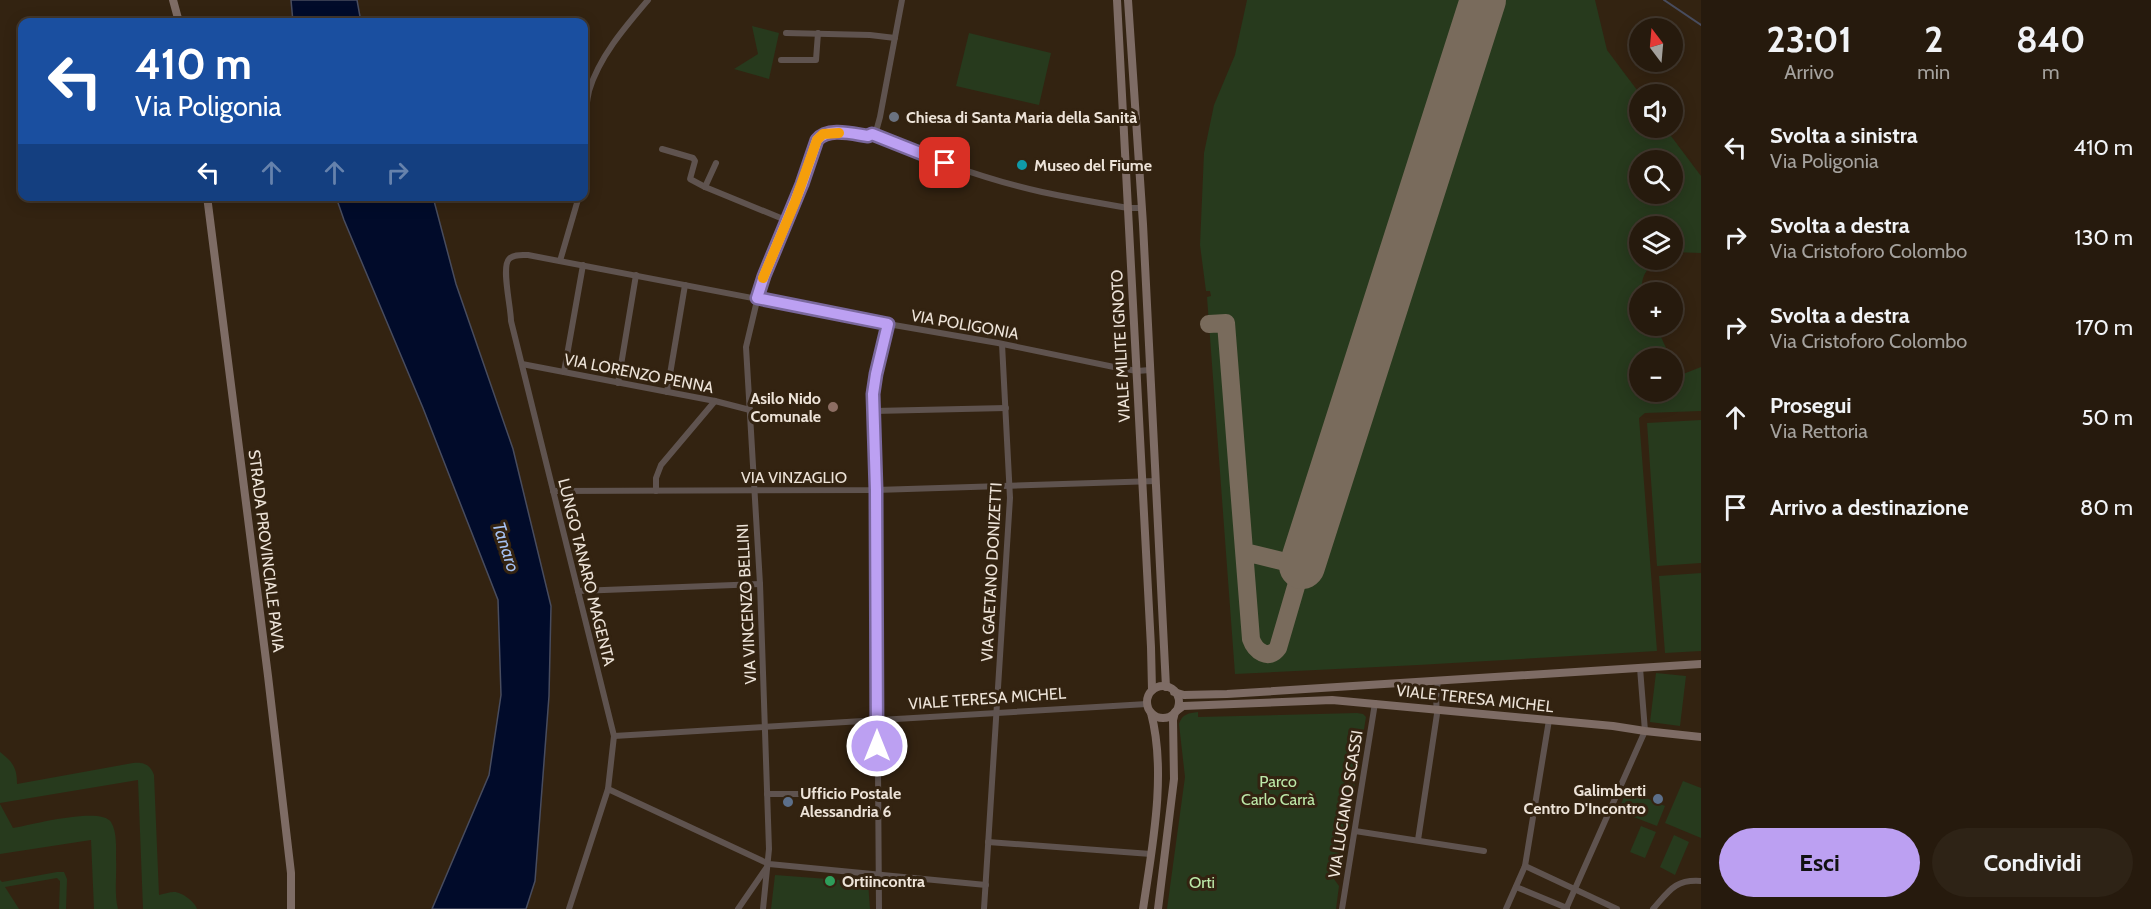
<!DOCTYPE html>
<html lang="it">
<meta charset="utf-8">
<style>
body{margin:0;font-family:Cabin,sans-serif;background:#2e2316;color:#f1f3f6;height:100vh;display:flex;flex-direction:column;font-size:22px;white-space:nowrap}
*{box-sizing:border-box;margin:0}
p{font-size:20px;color:#a4a19d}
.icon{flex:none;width:33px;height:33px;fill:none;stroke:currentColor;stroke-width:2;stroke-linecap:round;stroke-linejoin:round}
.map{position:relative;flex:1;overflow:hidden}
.side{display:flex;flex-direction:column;background:#261a0d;width:450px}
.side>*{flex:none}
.top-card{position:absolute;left:18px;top:18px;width:570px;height:183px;border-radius:12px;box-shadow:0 3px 15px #0003,0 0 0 2px #42382e;background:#1a4fa0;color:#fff;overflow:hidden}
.needle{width:39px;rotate:344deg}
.tools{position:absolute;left:1629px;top:18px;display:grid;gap:12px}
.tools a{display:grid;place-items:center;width:54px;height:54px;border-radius:50%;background:#261a0d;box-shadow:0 3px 15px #0003,0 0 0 2px #42382e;font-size:30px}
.pin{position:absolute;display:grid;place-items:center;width:51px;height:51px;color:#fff;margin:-26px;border-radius:12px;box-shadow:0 3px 9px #0006}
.me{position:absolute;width:66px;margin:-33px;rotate:0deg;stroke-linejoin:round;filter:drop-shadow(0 0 4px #0008)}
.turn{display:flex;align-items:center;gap:21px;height:126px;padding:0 18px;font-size:27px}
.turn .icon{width:78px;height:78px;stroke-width:2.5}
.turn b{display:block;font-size:42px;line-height:51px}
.lanes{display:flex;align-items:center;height:57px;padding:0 18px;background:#0003;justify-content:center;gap:30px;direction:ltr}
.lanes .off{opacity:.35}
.eta{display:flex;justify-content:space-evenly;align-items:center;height:102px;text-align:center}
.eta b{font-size:36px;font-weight:700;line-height:42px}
.primary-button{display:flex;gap:12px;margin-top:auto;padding:12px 18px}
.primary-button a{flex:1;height:69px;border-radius:36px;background:#bca0f2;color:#111;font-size:24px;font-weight:700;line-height:69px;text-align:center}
.primary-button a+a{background:#2e2316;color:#f1f3f6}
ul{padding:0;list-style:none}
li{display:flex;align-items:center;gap:18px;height:90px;padding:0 18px}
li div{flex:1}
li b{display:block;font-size:22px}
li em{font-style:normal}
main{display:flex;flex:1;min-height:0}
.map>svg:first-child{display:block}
.green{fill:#273a1d;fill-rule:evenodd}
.water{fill:#010b2a;stroke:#484c5e;stroke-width:1.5}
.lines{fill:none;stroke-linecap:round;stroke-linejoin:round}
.stream{stroke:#484c5e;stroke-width:2}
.taxiway{stroke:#796b5c;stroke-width:18}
.runway{stroke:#796b5c;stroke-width:46}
.street{stroke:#5f534f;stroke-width:6}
.secondary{stroke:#7e6c65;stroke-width:8}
.route-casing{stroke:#7a689d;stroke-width:15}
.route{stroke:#bca0f2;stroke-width:10}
.slow{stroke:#f59e0b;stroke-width:10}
.worship-dot{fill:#6b7280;stroke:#332311;stroke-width:2}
.culture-dot{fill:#0f9aa8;stroke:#332311;stroke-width:2}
.education-dot{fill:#8d6e63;stroke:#332311;stroke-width:2}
.service-dot{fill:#5c6f8a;stroke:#332311;stroke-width:2}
.leisure-dot{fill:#2e9e5b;stroke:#332311;stroke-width:2}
.labels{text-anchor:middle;stroke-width:6;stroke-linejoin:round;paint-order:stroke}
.poi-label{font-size:16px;font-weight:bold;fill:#ede3d8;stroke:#332311;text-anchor:start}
.street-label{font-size:16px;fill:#ede3d8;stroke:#332311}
.park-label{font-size:16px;fill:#bde9a9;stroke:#332311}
.water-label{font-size:18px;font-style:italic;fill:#a6c2f4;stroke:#332311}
</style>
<main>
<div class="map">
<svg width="1701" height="909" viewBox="0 0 1701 909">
<rect width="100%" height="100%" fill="#332311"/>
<g class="green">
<path d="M 1247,0 L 1595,0 L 1607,50 L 1640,94 L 1640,128 L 1665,128 L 1701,176 L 1701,253 L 1673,252 L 1672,226 L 1640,226 L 1640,260 L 1657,260 C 1647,268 1639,279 1643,292 L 1640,292 L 1640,326 L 1656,326 L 1667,350 L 1666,358 L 1640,358 L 1640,392 L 1672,392 L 1673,378 L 1701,367 L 1701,411 L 1645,413 L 1639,418 L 1657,651 L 1418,665 L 1235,674 L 1207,297 L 1211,296 L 1210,291 L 1206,291 L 1200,245 L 1204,153 L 1214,105 L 1235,55 ZM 1640,160 L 1672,160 L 1672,194 L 1640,194 Z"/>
<polygon points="752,26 779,33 769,79 734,69 758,54"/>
<polygon points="969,33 1051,53 1039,105 956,86"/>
<polygon points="1701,420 1701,563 1657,566 1647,423"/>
<polygon points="1701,573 1701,651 1665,653 1659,576"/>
<polygon points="1656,673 1686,676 1680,726 1650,722"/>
<path d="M 1198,712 L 1198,717 L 1357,713 L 1363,714 L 1366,717 L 1340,876 L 1331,875 L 1339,886 L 1336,909 L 1167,909 L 1185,777 L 1179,724 C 1182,714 1189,713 1198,712 Z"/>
<path d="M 0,752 C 13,762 17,768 17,784 L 133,763 C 143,762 150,764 154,775 L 159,895 C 164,894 169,892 174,892 C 182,892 195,902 197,909 L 143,909 L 138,780 L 0,803 Z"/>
<polygon points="1683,781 1701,788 1701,838 1665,823"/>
<polygon points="1627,790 1665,806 1657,826 1618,811"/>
<path d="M 0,804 L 13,828 C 30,825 101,806 111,822 C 117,832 116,847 116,858 C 117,874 114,894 118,909 L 94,909 L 91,840 L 0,854 Z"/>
<polygon points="1641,826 1656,832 1645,858 1630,852"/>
<polygon points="1674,835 1689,842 1675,875 1660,867"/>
<polygon points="57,872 64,872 67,879 66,909 59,909 60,881 57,878 5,887 19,909 0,909 0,880 2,882"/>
<polygon points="775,875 868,882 870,909 771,909"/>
</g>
<g class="water">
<polygon points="291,0 357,0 361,22 293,22"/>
<polygon points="336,197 433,197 456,284 513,449 551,606 549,696 535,881 526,909 432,909 489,775 501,695 498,600 423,408 344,220"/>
</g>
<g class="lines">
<polyline class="stream" points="1664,0 1701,25"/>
<path class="taxiway" d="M 1209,324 L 1226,323 L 1251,639 C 1255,651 1269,661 1278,648 L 1302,566 L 1245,552"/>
<polyline class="runway" points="1302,566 1483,0"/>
<g class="street">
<polyline points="786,33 870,35 895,38"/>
<polyline points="781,60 816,60 818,33"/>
<path d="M 872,134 C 927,158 983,179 1042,192 C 1070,198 1099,203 1128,208 L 1142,208"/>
<polyline points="872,134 877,128 880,117 902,0"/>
<path d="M 584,143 C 585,126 585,108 589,91 C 599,57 625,27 648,0"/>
<polyline points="662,149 693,158 695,161 690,179 705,187"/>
<polyline points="716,163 705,187 788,221"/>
<polyline points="560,261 579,196"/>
<polyline points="522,364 715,401 750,410"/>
<polyline points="564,372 583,265"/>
<polyline points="618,383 636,275"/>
<polyline points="667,392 685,285"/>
<polyline points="874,411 1006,408"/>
<polyline points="553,491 876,490 1156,481"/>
<polyline points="656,491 656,478 661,465 715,401"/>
<polyline points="578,591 760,584"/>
<polyline points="614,736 1147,704"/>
<polyline points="608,789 769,864 986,885"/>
<polyline points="767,794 878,794"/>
<polyline points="1355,831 1484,851"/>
<polyline points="1418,840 1437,714 1436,698 1438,680"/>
<polyline points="988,842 1151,854"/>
<polyline points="1525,866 1617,909"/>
<polyline points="1516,887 1567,908"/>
<path d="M 569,909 L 608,789 L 614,736 L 511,321 C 511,307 501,267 509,259 C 514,254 521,255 528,255 L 888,324 L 998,343 L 1114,367 L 1137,371 L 1150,370"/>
<polyline points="738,909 767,867"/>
<path d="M 763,909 L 769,849 L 760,584 L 746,347 L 760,288 L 802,184 L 817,140 C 828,127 853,134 868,136 L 872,134"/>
<polyline points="879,909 876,490 873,394 876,374 888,324"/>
<polyline points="984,909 1010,498 1002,344"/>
<polyline points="1342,909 1375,703"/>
<polyline points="1506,909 1525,866 1549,720"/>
<polyline points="1566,909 1645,731 1640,668"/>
<path d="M 1653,909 C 1669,891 1675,879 1701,881"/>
</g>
<g class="secondary">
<polyline points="173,0 179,22"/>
<polyline points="1117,0 1151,647 1152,690"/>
<polyline points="1128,0 1143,224 1166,687"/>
<polyline points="207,196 268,676 291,873 291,909"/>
<circle cx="1163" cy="702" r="16"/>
<polyline points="1174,692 1184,695 1227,694 1701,664"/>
<path d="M 1143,909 C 1152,848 1167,773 1151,713"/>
<polyline points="1158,909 1174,779 1173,720 1175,712 1183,706 1332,700 1613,726 1645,731 1701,737"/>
</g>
</g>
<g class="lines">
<g class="route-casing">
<path id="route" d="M 877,746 L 876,490 L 873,394 L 876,374 L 888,324 L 757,298 L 764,276 L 802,184 L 817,140 C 828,127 853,134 868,136 L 872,134 L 945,163"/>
</g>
<use href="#route" class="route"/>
<polyline class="slow" points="763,278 795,202 817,140 823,134 839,133"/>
</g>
<circle class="worship-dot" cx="894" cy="117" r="6"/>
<circle class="culture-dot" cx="1022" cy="165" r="6"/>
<circle class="education-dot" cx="833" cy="407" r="6"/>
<g class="service-dot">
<circle cx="1658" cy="799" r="6"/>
<circle cx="788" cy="802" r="6"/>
</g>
<circle class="leisure-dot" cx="830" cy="881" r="6"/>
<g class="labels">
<g class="poi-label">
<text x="906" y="123">Chiesa di Santa Maria della Sanità</text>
<text x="1034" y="171">Museo del Fiume</text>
<text x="821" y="404" text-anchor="end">Asilo Nido<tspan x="821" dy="18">Comunale</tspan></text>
<text x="1646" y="796" text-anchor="end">Galimberti<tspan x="1646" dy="18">Centro D'Incontro</tspan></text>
<text x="800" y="799">Ufficio Postale<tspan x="800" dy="18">Alessandria 6</tspan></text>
<text x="842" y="887">Ortiincontra</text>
</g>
<g class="street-label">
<text transform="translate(965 324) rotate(10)" y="6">VIA POLIGONIA</text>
<text transform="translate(1120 346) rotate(-93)" y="6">VIALE MILITE IGNOTO</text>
<text transform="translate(639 373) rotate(11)" y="6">VIA LORENZO PENNA</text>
<text x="794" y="483">VIA VINZAGLIO</text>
<text transform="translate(267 551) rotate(83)" y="6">STRADA PROVINCIALE PAVIA</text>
<text transform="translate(587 572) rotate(76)" y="6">LUNGO TANARO MAGENTA</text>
<text transform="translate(991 572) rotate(-87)" y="6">VIA GAETANO DONIZETTI</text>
<text transform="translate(746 604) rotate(-93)" y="6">VIA VINCENZO BELLINI</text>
<text transform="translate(987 698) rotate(-4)" y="6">VIALE TERESA MICHEL</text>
<text transform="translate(1475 698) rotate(6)" y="6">VIALE TERESA MICHEL</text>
<text transform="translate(1345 804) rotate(-81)" y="6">VIA LUCIANO SCASSI</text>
</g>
<g class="park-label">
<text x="1278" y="787">Parco<tspan x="1278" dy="18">Carlo Carrà</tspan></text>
<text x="1202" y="888">Orti</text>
</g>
<g class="water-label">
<text transform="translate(506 547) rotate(72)" y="6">Tanaro</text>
</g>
</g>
</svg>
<div class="tools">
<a><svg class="needle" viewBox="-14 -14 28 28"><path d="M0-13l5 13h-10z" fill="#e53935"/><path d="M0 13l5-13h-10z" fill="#a4a19d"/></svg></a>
<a><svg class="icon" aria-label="sound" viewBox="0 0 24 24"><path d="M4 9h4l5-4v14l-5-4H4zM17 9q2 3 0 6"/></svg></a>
<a><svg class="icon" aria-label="search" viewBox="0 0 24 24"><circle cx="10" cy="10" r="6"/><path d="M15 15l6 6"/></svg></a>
<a><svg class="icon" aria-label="layers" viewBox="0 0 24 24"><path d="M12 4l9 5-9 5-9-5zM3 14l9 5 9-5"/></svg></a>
<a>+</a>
<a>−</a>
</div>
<div class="pin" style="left:945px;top:163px;background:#d93025"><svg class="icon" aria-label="arrive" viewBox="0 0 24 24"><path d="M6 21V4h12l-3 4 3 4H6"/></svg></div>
<svg class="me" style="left:877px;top:746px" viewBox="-20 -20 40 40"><circle r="17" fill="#bca0f2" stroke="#fff" stroke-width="3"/><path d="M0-11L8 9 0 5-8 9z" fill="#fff"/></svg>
<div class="top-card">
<div class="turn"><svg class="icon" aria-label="left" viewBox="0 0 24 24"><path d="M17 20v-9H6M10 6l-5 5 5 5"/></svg><div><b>410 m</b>Via Poligonia</div></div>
<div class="lanes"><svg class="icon" aria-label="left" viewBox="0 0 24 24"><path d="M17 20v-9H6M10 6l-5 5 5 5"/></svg><svg class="icon off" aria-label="ahead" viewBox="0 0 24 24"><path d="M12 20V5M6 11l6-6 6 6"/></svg><svg class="icon off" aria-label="ahead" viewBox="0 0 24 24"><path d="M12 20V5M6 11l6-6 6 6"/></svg><svg class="icon off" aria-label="right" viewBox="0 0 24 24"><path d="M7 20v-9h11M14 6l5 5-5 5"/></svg></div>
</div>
</div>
<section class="side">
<div class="eta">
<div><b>23:01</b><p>Arrivo</p></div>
<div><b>2</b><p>min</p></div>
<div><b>840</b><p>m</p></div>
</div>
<ul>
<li><svg class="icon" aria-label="left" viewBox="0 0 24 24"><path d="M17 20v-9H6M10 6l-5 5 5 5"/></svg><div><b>Svolta a sinistra</b><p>Via Poligonia</p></div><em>410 m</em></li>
<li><svg class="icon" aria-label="right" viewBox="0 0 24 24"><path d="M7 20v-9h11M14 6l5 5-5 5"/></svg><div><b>Svolta a destra</b><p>Via Cristoforo Colombo</p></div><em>130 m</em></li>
<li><svg class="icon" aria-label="right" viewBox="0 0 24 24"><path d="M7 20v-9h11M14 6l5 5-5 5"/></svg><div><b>Svolta a destra</b><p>Via Cristoforo Colombo</p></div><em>170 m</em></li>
<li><svg class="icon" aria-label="ahead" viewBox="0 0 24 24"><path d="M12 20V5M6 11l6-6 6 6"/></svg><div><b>Prosegui</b><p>Via Rettoria</p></div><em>50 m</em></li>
<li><svg class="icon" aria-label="arrive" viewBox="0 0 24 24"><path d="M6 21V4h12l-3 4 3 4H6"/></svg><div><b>Arrivo a destinazione</b></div><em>80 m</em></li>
</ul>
<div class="primary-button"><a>Esci</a><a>Condividi</a></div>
</section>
</main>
